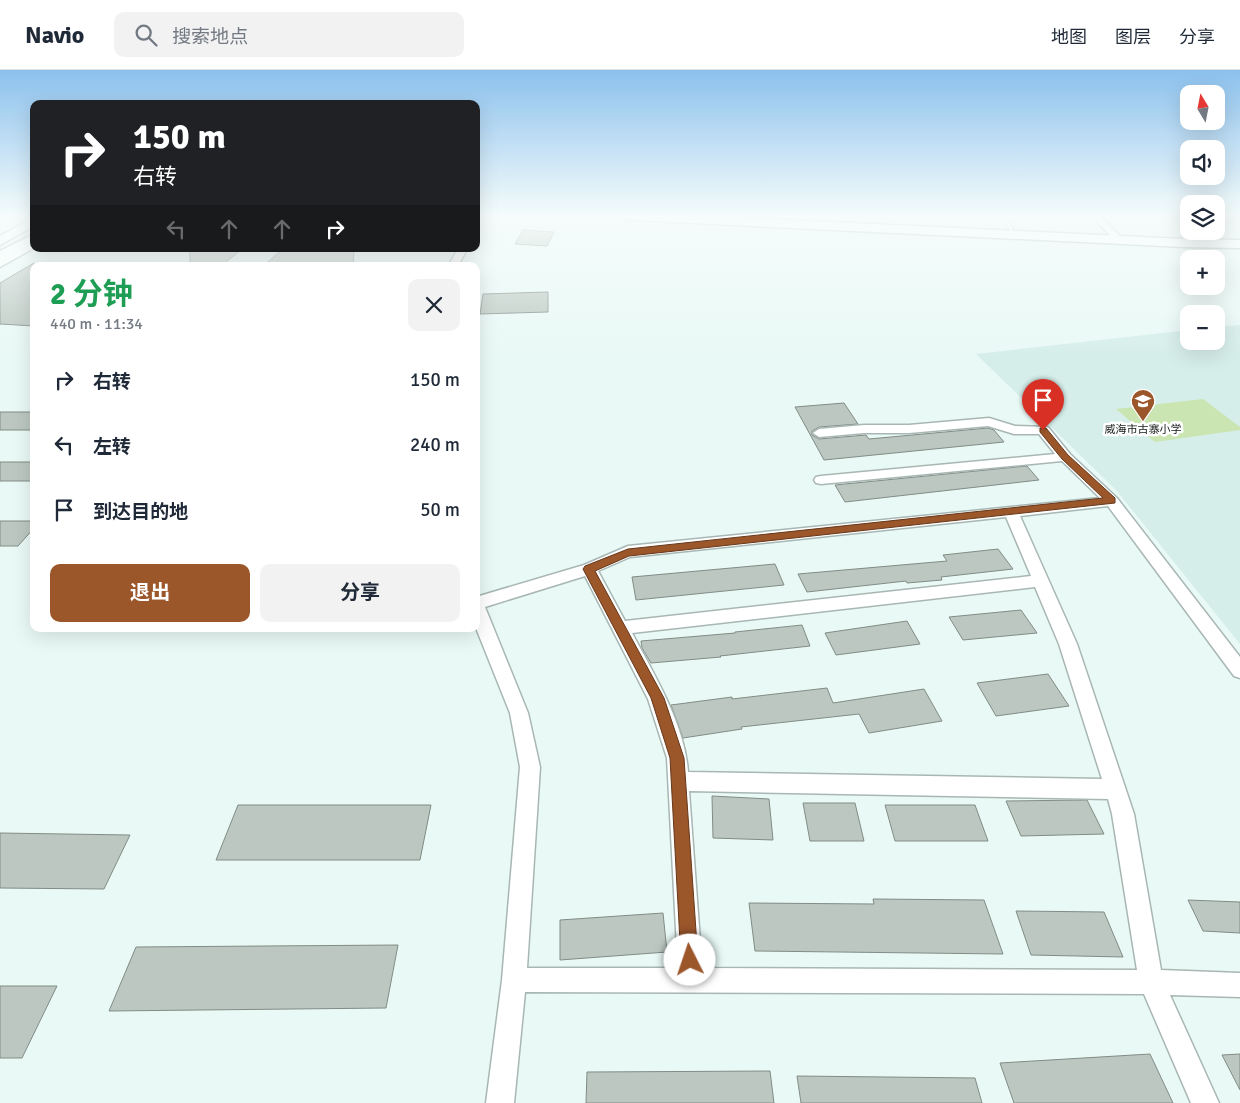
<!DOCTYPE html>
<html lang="zh">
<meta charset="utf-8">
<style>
body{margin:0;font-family:Signika,"Noto Sans SC",sans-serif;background:#f2f2f3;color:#1f2937;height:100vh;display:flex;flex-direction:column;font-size:19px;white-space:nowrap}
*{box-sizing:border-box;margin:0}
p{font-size:16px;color:#747a83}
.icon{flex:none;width:28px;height:28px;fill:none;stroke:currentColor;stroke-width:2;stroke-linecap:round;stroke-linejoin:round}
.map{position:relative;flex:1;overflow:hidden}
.sheet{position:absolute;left:30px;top:192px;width:450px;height:370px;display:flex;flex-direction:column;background:#fff;border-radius:10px;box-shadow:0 5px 20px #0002}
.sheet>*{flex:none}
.banner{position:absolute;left:30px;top:30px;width:450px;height:152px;border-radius:10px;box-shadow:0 5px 20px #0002;background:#202124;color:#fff;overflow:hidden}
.needle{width:32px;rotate:350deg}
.fabs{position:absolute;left:1180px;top:15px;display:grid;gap:10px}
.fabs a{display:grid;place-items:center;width:45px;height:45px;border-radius:10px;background:#fff;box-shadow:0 5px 20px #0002;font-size:25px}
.pin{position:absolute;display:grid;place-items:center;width:42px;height:42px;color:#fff;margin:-51px -21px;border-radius:50% 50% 50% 0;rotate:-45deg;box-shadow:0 0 5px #0007}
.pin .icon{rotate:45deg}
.me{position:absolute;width:55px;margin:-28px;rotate:356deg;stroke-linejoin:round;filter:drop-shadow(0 0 4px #0008)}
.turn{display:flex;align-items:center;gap:18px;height:105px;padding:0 20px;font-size:22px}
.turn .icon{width:65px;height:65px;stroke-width:2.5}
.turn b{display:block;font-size:35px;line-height:42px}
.lanes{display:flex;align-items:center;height:48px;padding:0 20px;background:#0003;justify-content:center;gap:25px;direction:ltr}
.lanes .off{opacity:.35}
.round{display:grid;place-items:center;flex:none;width:52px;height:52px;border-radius:10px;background:#f2f2f3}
.overview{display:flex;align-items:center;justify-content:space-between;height:85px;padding:0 20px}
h1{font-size:30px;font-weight:700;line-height:38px;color:#1e9e55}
.primary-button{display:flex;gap:10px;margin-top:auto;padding:10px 20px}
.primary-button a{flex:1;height:58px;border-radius:10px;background:#9b562a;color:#fff;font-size:20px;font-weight:700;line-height:58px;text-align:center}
.primary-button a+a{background:#f2f2f3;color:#1f2937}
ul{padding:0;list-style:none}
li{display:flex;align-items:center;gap:15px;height:65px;padding:0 20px}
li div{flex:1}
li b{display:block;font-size:19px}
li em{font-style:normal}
header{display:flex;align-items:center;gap:30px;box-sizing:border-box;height:70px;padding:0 25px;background:#fff;border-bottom:1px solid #e0e1e3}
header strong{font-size:24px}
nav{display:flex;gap:28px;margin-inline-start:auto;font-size:18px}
.search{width:350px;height:45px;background:#f2f2f3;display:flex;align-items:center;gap:12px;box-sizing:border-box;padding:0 18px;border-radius:10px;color:#747a83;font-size:19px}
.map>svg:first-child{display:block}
.built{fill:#d5eeea}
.green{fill:#cae5b2}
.building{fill:#bbc7c0;stroke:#818c85}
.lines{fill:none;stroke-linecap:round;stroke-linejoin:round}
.lane-casing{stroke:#a8b7b4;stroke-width:2}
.street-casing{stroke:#a8b7b4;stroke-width:3}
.secondary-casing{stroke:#a8b7b4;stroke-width:3}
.primary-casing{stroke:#a8b7b4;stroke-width:3}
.lane{fill:#fff;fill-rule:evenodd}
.street{fill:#fff;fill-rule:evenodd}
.secondary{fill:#fff;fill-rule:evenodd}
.primary{fill:#fff;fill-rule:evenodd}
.route{fill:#9b562a;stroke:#65381b}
.labels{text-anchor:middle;stroke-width:5;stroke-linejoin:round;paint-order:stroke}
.far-poi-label{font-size:11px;fill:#131817;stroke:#fff}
</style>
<header>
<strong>Navio</strong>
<div class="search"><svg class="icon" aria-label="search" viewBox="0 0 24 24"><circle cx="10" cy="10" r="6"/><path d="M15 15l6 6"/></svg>搜索地点</div>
<nav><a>地图</a><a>图层</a><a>分享</a></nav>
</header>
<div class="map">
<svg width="1240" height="1033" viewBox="0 0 1240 1033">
<rect width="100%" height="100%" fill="#e9f9f6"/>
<polygon class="built" points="1240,255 1240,574 1116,420 976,284 1189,260 1189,271 1216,271 1216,257"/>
<polygon class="green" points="1203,329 1240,357 1240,360 1155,372 1116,339"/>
<g class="building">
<polygon points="523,160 554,162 547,176 515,174"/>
<polygon points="190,179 242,179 221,196 190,196"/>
<polygon points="283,179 354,179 353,196 263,196"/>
<polygon points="34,193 34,256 0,254 0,213"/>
<polygon points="548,222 548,242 480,244 483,224"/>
<polygon points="844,333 858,354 819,357 812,361 812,365 819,369 866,365 869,369 988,358 994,360 1004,372 824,390 795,337"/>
<rect x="0" y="342" width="34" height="18"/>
<rect x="0" y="392" width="34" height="19"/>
<polygon points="1027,396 1039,410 845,432 835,415"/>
<polygon points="0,451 34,451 34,458 18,476 0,476"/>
<polygon points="998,479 1013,499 941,507 942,510 907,513 906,511 807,522 798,504 947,491 943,485"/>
<polygon points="775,494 784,515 636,530 632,507"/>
<polygon points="1021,540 1037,563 963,570 949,547"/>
<polygon points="907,551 920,574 836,585 825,563"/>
<polygon points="802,555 810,576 720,586 721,587 651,593 642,578 641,571 735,563 735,562"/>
<polygon points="1048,604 1069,636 996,646 977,613"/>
<polygon points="827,618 833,633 924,619 942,651 869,663 859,644 741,657 742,659 683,668 671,635 732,627 732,629"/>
<polygon points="712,726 769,729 773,770 713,768"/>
<polygon points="1087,730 1104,764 1021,766 1006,731"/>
<polygon points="803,733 855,733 864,771 810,771"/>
<polygon points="238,735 431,735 420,790 216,790"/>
<polygon points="885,735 975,735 988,771 895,771"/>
<polygon points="0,763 130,765 104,819 0,818"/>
<polygon points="873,829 984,830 1003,884 755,881 749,833 874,834"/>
<polygon points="1188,830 1240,832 1240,863 1203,861"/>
<polygon points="1016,841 1104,842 1123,887 1031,885"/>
<polygon points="663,843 667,882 560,890 560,850"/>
<polygon points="398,875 386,938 109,941 136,877"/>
<polygon points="0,916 57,916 22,988 0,988"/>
<polygon points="1150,984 1173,1033 1014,1033 1000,993"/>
<polygon points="1240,984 1240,1020 1222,985"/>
<polygon points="770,1001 774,1033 586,1033 587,1002"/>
<polygon points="797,1006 975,1008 982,1033 801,1033"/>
</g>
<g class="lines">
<g class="lane-casing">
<polygon id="lane" points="998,146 1002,146 1008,150 1015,165 1013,165 1005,152"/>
</g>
<g class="street-casing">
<g id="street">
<polygon points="1092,146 1100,146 1122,168 1122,172 1116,172"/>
<polygon points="458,179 467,179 458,196 448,196"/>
<path d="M 989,348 L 1015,356 L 1048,357 L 1070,384 L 1117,428 L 1240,587 L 1240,608 L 1234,606 L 1108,436 L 1020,446 L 1077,574 L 1134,744 L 1161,900 L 1240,903 L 1240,927 L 1170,925 L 1219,1033 L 1191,1033 L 1144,924 L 525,922 L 514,1033 L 486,1033 L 502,910 L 520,697 L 510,643 L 476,558 L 476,527 L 584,495 L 628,476 L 1100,428 L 1062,391 L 821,414 L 816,413 L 814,410 L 816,407 L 821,406 L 1055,384 L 1039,364 L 1014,364 L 988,356 L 909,363 L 864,363 L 819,367 L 813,363 L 819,359 L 864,355 L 909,355 ZM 1006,447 L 1031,506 L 625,551 L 598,501 L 630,487 ZM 585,506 L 648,629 L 667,688 L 678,898 L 527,898 L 540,697 L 528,643 L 485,537 ZM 1035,517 L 1059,574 L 1102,709 L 688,702 C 685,655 654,604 632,563 ZM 689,721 L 1108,729 L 1112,744 L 1137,900 L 702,898 Z"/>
</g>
</g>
<g class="secondary-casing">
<g id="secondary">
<polygon points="34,148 34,156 0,175 0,166"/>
<polygon points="34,169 34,178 0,197 0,188"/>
</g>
</g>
<g class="primary-casing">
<g id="primary">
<polygon points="625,146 704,146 1183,169 1240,170 1240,178 1183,177 631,150 626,149"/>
<polygon points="34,164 34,174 0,191 0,181"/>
</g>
</g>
<use href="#lane" class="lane"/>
<use href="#street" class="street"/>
<use href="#secondary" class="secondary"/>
<use href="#primary" class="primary"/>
</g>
<linearGradient id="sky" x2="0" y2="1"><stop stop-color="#8cc1ed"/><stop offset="0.5" stop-color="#f5fcfb"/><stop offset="1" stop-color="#f5fcfb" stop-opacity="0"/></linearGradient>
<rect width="1240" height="290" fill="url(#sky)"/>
<polygon class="route" points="1040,358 1046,358 1068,385 1115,428 1115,433 629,486 595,501 664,628 684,688 698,890 695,896 690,899 684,896 681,890 670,688 651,628 583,499 585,496 628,479 1103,428 1062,389 1040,362"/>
<defs>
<g id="school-pin" transform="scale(1.25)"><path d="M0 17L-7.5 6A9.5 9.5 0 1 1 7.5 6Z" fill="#9b562a" stroke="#fff"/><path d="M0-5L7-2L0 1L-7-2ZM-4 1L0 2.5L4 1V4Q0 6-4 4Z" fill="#fff"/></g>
</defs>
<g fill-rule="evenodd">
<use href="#school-pin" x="1143" y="331"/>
</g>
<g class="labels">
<g class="far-poi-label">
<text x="1143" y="363">威海市古寨小学</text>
</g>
</g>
</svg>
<div class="fabs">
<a><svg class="needle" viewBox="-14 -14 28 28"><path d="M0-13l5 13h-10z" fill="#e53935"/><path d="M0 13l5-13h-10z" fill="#747a83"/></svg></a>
<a><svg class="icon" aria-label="sound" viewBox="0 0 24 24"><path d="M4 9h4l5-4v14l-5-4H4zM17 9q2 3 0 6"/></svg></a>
<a><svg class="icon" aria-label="layers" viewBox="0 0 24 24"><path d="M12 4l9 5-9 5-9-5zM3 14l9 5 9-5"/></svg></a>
<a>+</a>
<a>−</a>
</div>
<div class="pin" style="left:1043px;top:360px;background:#d93025"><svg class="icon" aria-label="arrive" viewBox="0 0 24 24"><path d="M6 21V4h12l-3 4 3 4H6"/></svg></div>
<svg class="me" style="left:690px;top:890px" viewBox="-20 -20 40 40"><circle r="19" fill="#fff"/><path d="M0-13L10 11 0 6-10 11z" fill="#9b562a"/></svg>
<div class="banner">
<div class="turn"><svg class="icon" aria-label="right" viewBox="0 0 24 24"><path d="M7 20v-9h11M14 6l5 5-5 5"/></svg><div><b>150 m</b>右转</div></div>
<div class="lanes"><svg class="icon off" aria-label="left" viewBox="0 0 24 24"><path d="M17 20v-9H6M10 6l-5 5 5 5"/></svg><svg class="icon off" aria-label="ahead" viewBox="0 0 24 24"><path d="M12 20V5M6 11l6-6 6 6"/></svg><svg class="icon off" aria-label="ahead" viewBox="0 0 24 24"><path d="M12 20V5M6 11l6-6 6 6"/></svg><svg class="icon" aria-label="right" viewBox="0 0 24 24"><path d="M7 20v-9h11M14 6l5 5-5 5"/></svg></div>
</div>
<section class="sheet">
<div class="overview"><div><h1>2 分钟</h1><p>440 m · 11:34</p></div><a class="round"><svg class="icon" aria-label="close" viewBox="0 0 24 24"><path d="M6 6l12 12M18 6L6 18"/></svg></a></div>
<ul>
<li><svg class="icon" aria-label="right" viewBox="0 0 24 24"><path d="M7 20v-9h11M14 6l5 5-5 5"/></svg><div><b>右转</b></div><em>150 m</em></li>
<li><svg class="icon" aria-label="left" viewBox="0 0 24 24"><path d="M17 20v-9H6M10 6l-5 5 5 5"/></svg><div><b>左转</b></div><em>240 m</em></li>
<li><svg class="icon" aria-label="arrive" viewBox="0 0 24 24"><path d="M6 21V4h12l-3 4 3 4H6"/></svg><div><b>到达目的地</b></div><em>50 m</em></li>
</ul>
<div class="primary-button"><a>退出</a><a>分享</a></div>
</section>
</div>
